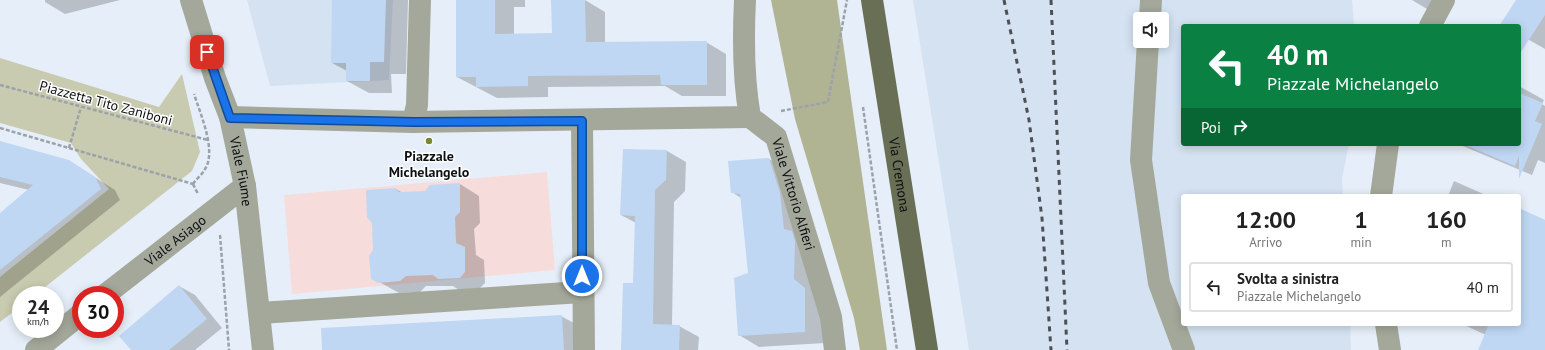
<!DOCTYPE html>
<html lang="it">
<style>
body{margin:0;font-family:"PT Sans",sans-serif;background:#f6f6f6;color:#222;height:100vh;display:flex;flex-direction:column;font-size:15px;white-space:nowrap}
*{box-sizing:border-box;margin:0}
p{font-size:13px;color:#767676}
.icon{flex:none;width:22px;height:22px;fill:none;stroke:currentColor;stroke-width:2;stroke-linecap:round;stroke-linejoin:round}
.map{position:relative;flex:1;overflow:hidden}
.drawer{position:absolute;left:1181px;top:194px;width:340px;height:132px;display:flex;flex-direction:column;background:#fff;border-radius:4px;box-shadow:0 2px 10px #0003}
.drawer>*{flex:none}
.hud{position:absolute;left:1181px;top:24px;width:340px;height:122px;border-radius:4px;box-shadow:0 2px 10px #0003;background:#0b8043;color:#fff;overflow:hidden}
.tools{position:absolute;left:1133px;top:12px;display:grid;gap:8px}
.tools a{display:grid;place-items:center;width:36px;height:36px;border-radius:4px;background:#fff;box-shadow:0 2px 10px #0003;font-size:20px}
.speed{position:absolute;left:12px;top:286px;display:flex;gap:8px;font-size:20px;font-weight:700;text-align:center}
.speed>*{display:grid;place-content:center;width:52px;height:52px;border-radius:50%;background:#fff;box-shadow:0 2px 10px #0003;line-height:1}
.speed small{font-size:10px;font-weight:400}
.speed .limit{border:6px solid #d22;background:#fff;color:#111}
.pin{position:absolute;display:grid;place-items:center;width:34px;height:34px;color:#fff;margin:-17px;border-radius:8px;box-shadow:0 2px 6px #0006}
.me{position:absolute;width:44px;margin:-22px;rotate:0deg;stroke-linejoin:round;filter:drop-shadow(0 0 3px #0008)}
.turn{display:flex;align-items:center;gap:14px;height:84px;padding:0 20px;font-size:18px}
.turn .icon{width:52px;height:52px;stroke-width:2.5}
.turn b{display:block;font-size:28px;line-height:34px}
.then{display:flex;align-items:center;height:38px;padding:0 20px;background:#0003;gap:8px;font-size:15px}
.eta{display:flex;justify-content:space-evenly;align-items:center;height:68px;text-align:center}
.eta b{font-size:24px;font-weight:700;line-height:28px}
ul{padding:0;list-style:none}
li{display:flex;align-items:center;gap:12px;height:50px;margin:0 8px 6px;padding:0 12px;border:2px solid #e0e0e0;border-radius:4px}
li div{flex:1}
li b{display:block;font-size:15px}
li em{font-style:normal}
.map>svg:first-child{display:block}
.built{fill:#d4e2f1;fill-rule:evenodd}
.education{fill:#f7dcdc}
.green{fill:#c9cbb0}
.forest{fill:#b1b492}
.shadow{fill:#0003}
.building{fill:#bfd7f3}
.lines{fill:none;stroke-linecap:round;stroke-linejoin:round}
.path{stroke:#9ba2a9;stroke-width:2.5;stroke-dasharray:4 2;stroke-linecap:butt}
.minor{stroke:#a4a89a;stroke-width:22}
.major{stroke:#686f55;stroke-width:22}
.rail{stroke:#4d5156;stroke-width:3;stroke-dasharray:5 5;stroke-linecap:butt}
.route-casing{stroke:#114b97;stroke-width:10}
.route{stroke:#1a73e8;stroke-width:7}
.poi-dot{fill:#7c8733;stroke:#fff;stroke-width:1.5}
.labels{text-anchor:middle;stroke-width:3;stroke-linejoin:round;paint-order:stroke}
.street-label{font-size:14px;fill:#0d1013;stroke:#fff}
.poi-label{font-size:14px;font-weight:bold;fill:#0d1013;stroke:#fff}
</style>
<div class="map">
<svg width="1545" height="350" viewBox="0 0 1545 350">
<rect width="100%" height="100%" fill="#e6eff9"/>
<g class="built">
<polygon points="247,0 393,0 389,80 270,86"/>
<path d="M 913,0 L 1352,0 L 1354,26 L 1183,26 L 1183,144 L 1349,144 L 1342,178 L 1343,196 L 1183,196 L 1183,324 L 1350,324 L 1351,350 L 969,350 ZM 1140,19 L 1162,19 L 1162,41 L 1140,41 Z"/>
</g>
<polygon class="education" points="547,172 555,270 292,294 284,195"/>
<polygon class="green" points="0,58 159,107 182,74 200,152 192,171 35,295 21,295 21,306 0,322 0,277 109,189 81,159 71,143 0,123"/>
<polygon class="forest" points="771,0 837,0 887,350 860,350 854,318 795,119"/>
<g class="shadow">
<polygon points="45,0 120,0 65,14 45,2"/>
<polygon points="333,0 408,0 406,74 391,74 392,93 369,93 347,81 347,71 332,63"/>
<polygon points="457,0 525,0 525,7 514,7 514,34 553,34 585,0 605,12 605,43 706,42 726,54 726,96 682,96 665,86 548,87 548,97 497,98 457,77"/>
<polygon points="1412,0 1433,0 1427,9"/>
<polygon points="1517,0 1545,0 1545,49 1519,34 1519,26 1507,26"/>
<polygon points="1519,86 1544,100 1542,104 1545,106 1545,163 1538,160 1532,175 1458,144 1519,144"/>
<polygon points="0,142 69,161 115,190 120,200 0,297 0,214 29,190 0,183"/>
<polygon points="624,150 667,151 686,162 685,191 674,202 672,325 679,326 699,337 698,350 622,350 634,284 636,223 621,215"/>
<polygon points="769,159 789,171 825,300 825,343 759,347 739,335 749,273 741,198 732,192"/>
<polygon points="1454,181 1488,196 1448,196"/>
<polygon points="460,184 479,196 480,223 474,229 476,255 484,260 485,283 480,288 459,290 453,286 426,286 420,292 399,293 372,278 374,250 396,189 403,193 426,192"/>
<polygon points="1519,209 1545,221 1545,350 1480,350 1486,335 1462,324 1519,324"/>
<polygon points="179,286 195,295 222,328 195,350 132,350"/>
<polygon points="561,316 581,327 583,350 323,350"/>
</g>
<g class="building">
<polygon points="332,0 386,0 384,62 370,62 370,81 346,81 346,63 331,63"/>
<polygon points="456,0 495,0 495,34 552,33 551,0 585,0 586,42 707,41 707,85 661,85 660,75 528,76 528,86 476,87 476,77 456,77"/>
<polygon points="1516,0 1545,0 1545,15 1519,55 1519,26 1499,26"/>
<polygon points="1519,93 1543,103 1535,121 1542,124 1519,179 1519,156 1515,166 1463,144 1519,144"/>
<polygon points="0,141 69,160 95,177 101,189 0,270 0,213 33,185 0,177"/>
<polygon points="623,149 667,150 666,180 655,190 653,324 680,325 679,350 621,350 623,283 633,283 635,216 620,215"/>
<polygon points="769,158 780,193 784,229 792,231 795,241 794,279 805,288 805,332 738,336 734,278 748,273 740,194 731,193 728,161"/>
<polygon points="460,183 460,212 455,217 456,243 465,247 465,272 460,278 438,279 433,275 406,276 400,281 378,283 371,279 369,256 373,250 372,223 367,217 366,190 396,188 399,192 425,191 430,185"/>
<polygon points="1519,208 1545,220 1545,350 1478,350 1489,324 1519,324"/>
<polygon points="179,285 207,319 169,350 131,350 119,336"/>
<polygon points="562,315 564,350 322,350 321,328"/>
</g>
<g class="lines">
<g class="path">
<polyline points="0,85 208,140"/>
<polyline points="863,107 897,350"/>
<polyline points="781,111 828,102 847,0"/>
<polyline points="0,128 193,184"/>
<polyline points="69,148 81,107"/>
<path d="M 193,184 C 196,179 202,175 205,169 C 217,151 200,113 194,94"/>
<polyline points="193,184 198,194"/>
<polyline points="220,235 229,350"/>
</g>
<g class="minor">
<path id="s1" d="M 191,0 L 215,78 L 230,117 L 245,186 L 263,350"/>
<path id="s2" d="M 745,0 C 743,40 743,78 750,117 L 776,137 L 831,317 L 835,350"/>
<polyline points="1150,19 1151,0"/>
<polyline points="1430,26 1444,0"/>
<polyline points="1148,41 1141,160 1159,283 1184,350"/>
<polyline points="230,117 413,122 750,117"/>
<polyline points="582,121 584,350"/>
<polyline points="413,122 417,105 420,0"/>
<polyline points="1381,196 1388,144"/>
<path id="s3" d="M 105,295 L 245,186"/>
<polyline points="260,313 582,292"/>
<polyline points="1386,324 1390,350"/>
<polyline points="36,350 81,314"/>
</g>
<path class="major" id="s4" d="M 872,0 L 927,350"/>
<g class="rail">
<polyline points="1004,0 1029,120 1042,218 1051,350"/>
<polyline points="1051,0 1067,350"/>
</g>
</g>
<g class="lines">
<g class="route-casing">
<polyline id="route" points="207,52 230,118 414,122 582,121 582,276"/>
</g>
<use href="#route" class="route"/>
</g>
<circle class="poi-dot" cx="429" cy="141" r="4"/>
<g class="labels">
<g class="street-label">
<text transform="translate(106 103) rotate(15)" y="5">Piazzetta Tito Zaniboni</text>
<text dy="5" stroke="none"><textPath href="#s1" startOffset="179">Viale Fiume</textPath></text>
<text dy="5" stroke="none"><textPath href="#s4" startOffset="177">Via Cremona</textPath></text>
<text dy="5" stroke="none"><textPath href="#s2" startOffset="210">Viale Vittorio Alfieri</textPath></text>
<text dy="5" stroke="none"><textPath href="#s3" startOffset="89">Viale Asiago</textPath></text>
</g>
<g class="poi-label">
<text x="429" y="161">Piazzale<tspan x="429" dy="16">Michelangelo</tspan></text>
</g>
</g>
</svg>
<div class="tools">
<a><svg class="icon" aria-label="sound" viewBox="0 0 24 24"><path d="M4 9h4l5-4v14l-5-4H4zM17 9q2 3 0 6"/></svg></a>
</div>
<div class="speed"><div>24<small>km/h</small></div><div class="limit">30</div></div>
<div class="pin" style="left:207px;top:52px;background:#d93025"><svg class="icon" aria-label="arrive" viewBox="0 0 24 24"><path d="M6 21V4h12l-3 4 3 4H6"/></svg></div>
<svg class="me" style="left:582px;top:276px" viewBox="-20 -20 40 40"><circle r="17" fill="#1a73e8" stroke="#fff" stroke-width="3"/><path d="M0-11L8 9 0 5-8 9z" fill="#fff"/></svg>
<div class="hud">
<div class="turn"><svg class="icon" aria-label="left" viewBox="0 0 24 24"><path d="M17 20v-9H6M10 6l-5 5 5 5"/></svg><div><b>40 m</b>Piazzale Michelangelo</div></div>
<div class="then">Poi<svg class="icon" aria-label="right" viewBox="0 0 24 24"><path d="M7 20v-9h11M14 6l5 5-5 5"/></svg></div>
</div>
<section class="drawer">
<div class="eta">
<div><b>12:00</b><p>Arrivo</p></div>
<div><b>1</b><p>min</p></div>
<div><b>160</b><p>m</p></div>
</div>
<ul>
<li><svg class="icon" aria-label="left" viewBox="0 0 24 24"><path d="M17 20v-9H6M10 6l-5 5 5 5"/></svg><div><b>Svolta a sinistra</b><p>Piazzale Michelangelo</p></div><em>40 m</em></li>
</ul>
</section>
</div>
